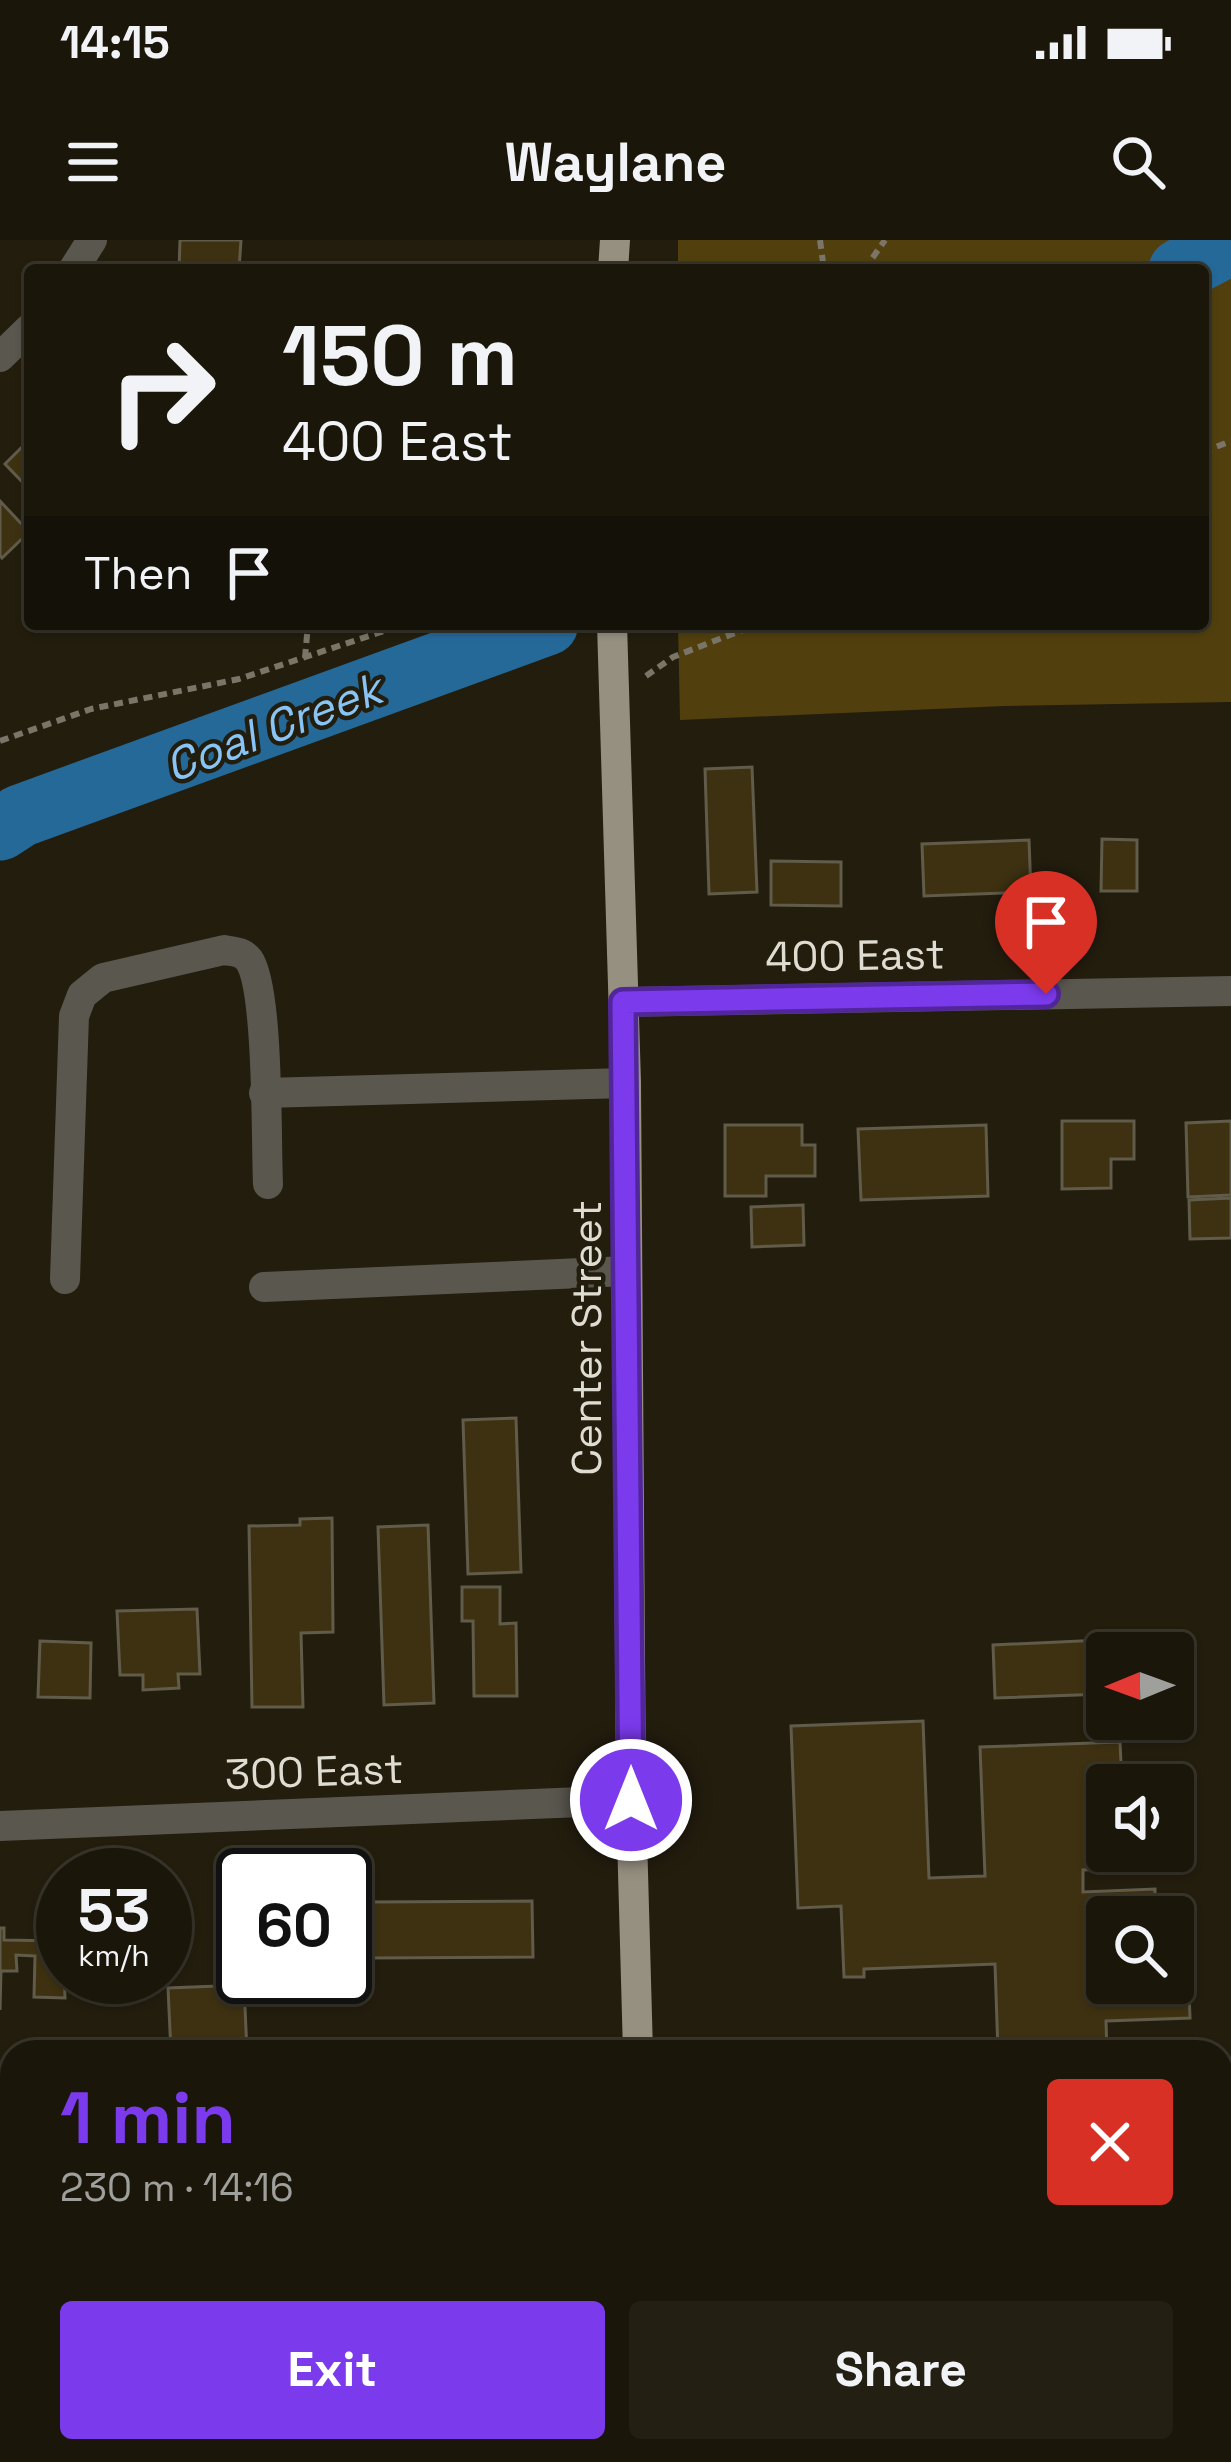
<!DOCTYPE html>
<meta charset="utf-8">
<style>
body{margin:0;font-family:"Space Grotesk",sans-serif;background:#231f13;color:#f1f3f6;height:100vh;display:flex;flex-direction:column;font-size:45px;white-space:nowrap}
*{box-sizing:border-box;margin:0}
p{font-size:39px;color:#9f9f9c}
.icon{flex:none;width:66px;height:66px;fill:none;stroke:currentColor;stroke-width:2;stroke-linecap:round;stroke-linejoin:round}
.map{position:relative;flex:1;overflow:hidden}
.panel{position:absolute;left:0px;top:1800px;width:1233px;height:423px;display:flex;flex-direction:column;background:#1a160a;border-radius:36px 36px 0 0;box-shadow:0 3px 9px #0004,0 0 0 3px #38352b}
.panel>*{flex:none}
.banner{position:absolute;left:24px;top:24px;width:1185px;height:366px;border-radius:12px;box-shadow:0 3px 9px #0004,0 0 0 3px #38352b;background:#1a160a;color:#f1f3f6;overflow:hidden}
.needle{width:78px;rotate:269deg}
.controls{position:absolute;left:1086px;top:1392px;display:grid;gap:24px}
.controls a{display:grid;place-items:center;width:108px;height:108px;border-radius:12px;background:#1a160a;box-shadow:0 3px 9px #0004,0 0 0 3px #38352b;font-size:60px}
.speed{position:absolute;left:36px;top:1608px;display:flex;gap:24px;font-size:60px;font-weight:700;text-align:center}
.speed>*{display:grid;place-content:center;width:156px;height:156px;border-radius:50%;background:#1a160a;box-shadow:0 3px 9px #0004,0 0 0 3px #38352b;line-height:1}
.speed small{font-size:30px;font-weight:400}
.speed .limit{border:6px solid #111;border-radius:18px;background:#fff;color:#111}
.pin{position:absolute;display:grid;place-items:center;width:102px;height:102px;color:#fff;margin:-123px -51px;border-radius:50% 50% 50% 0;rotate:-45deg;box-shadow:0 0 12px #0007}
.pin .icon{rotate:45deg}
.me{position:absolute;width:132px;margin:-66px;rotate:0deg;stroke-linejoin:round;filter:drop-shadow(0 0 9px #0008)}
.turn{display:flex;align-items:center;gap:42px;height:252px;padding:0 60px;font-size:54px}
.turn .icon{width:156px;height:156px;stroke-width:2.5}
.turn b{display:block;font-size:84px;line-height:102px}
.then{display:flex;align-items:center;height:114px;padding:0 60px;background:#0003;gap:24px;font-size:45px}
.round{display:grid;place-items:center;flex:none;width:126px;height:126px;border-radius:12px;background:#231f13}
.headline{display:flex;align-items:center;justify-content:space-between;height:204px;padding:0 60px}
h1{font-size:72px;font-weight:600;line-height:90px;color:#7c3aed}
.primary-button{display:flex;gap:24px;margin-top:auto;padding:24px 60px}
.primary-button a{flex:1;height:138px;border-radius:12px;background:#7c3aed;color:#fff;font-size:48px;font-weight:600;line-height:138px;text-align:center}
.primary-button a+a{background:#231f13;color:#f1f3f6}
.status{display:flex;justify-content:space-between;align-items:center;height:84px;padding:0 60px;background:#1a160a;direction:ltr}
.status svg{height:33px;fill:currentColor}
header{display:flex;justify-content:space-between;align-items:center;height:156px;padding:0 60px;background:#1a160a;font-size:54px;font-weight:600}
.map>svg:first-child{display:block}
.green{fill:#51400e}
.lines{fill:none;stroke-linecap:round;stroke-linejoin:round}
.river{stroke:#256999;stroke-width:63}
.building{fill:#3d3111;stroke:#615b4a;stroke-width:3}
.path{stroke:#7a7568;stroke-width:6;stroke-dasharray:9 6;stroke-linecap:butt}
.minor{stroke:#5a574f;stroke-width:30}
.major{stroke:#969080;stroke-width:30}
.route-casing{stroke:#51269a;stroke-width:30}
.route{stroke:#7c3aed;stroke-width:21}
.labels{text-anchor:middle;stroke-width:9;stroke-linejoin:round;paint-order:stroke}
.street-label{font-size:42px;fill:#dfdcd2;stroke:#231d0e}
.water-label{font-size:45px;font-style:italic;fill:#88c5f6;stroke:#231d0e}
</style>
<div class="status"><b>14:15</b><svg viewBox="0 0 49 12"><path d="M0 12V9h3v3zM5 12V6h3v6zM10 12V3h3v9zM15 12V0h3v12zM26 1h20v11H26zM47 4h2v5h-2z"/></svg></div>
<header><svg class="icon" aria-label="menu" viewBox="0 0 24 24"><path d="M4 6h16M4 12h16M4 18h16"/></svg>Waylane<svg class="icon" aria-label="search" viewBox="0 0 24 24"><circle cx="10" cy="10" r="6"/><path d="M15 15l6 6"/></svg></header>
<div class="map">
<svg width="1231" height="2222" viewBox="0 0 1231 2222">
<rect width="100%" height="100%" fill="#231d0e"/>
<polygon class="green" points="678,0 1231,0 1231,462 1004,466 680,480 678,384 1203,384 1203,30 678,30"/>
<g class="lines">
<g class="river">
<polyline points="1180,30 1231,3"/>
<polyline points="0,589 20,576 547,384"/>
</g>
</g>
<g class="building">
<polygon points="180,0 241,0 239,30 179,30"/>
<polygon points="30,199 30,250 5,224"/>
<polygon points="0,261 29,292 2,318 0,315"/>
<polygon points="752,527 757,652 709,654 705,529"/>
<polygon points="1102,599 1137,600 1137,651 1101,651"/>
<polygon points="1029,600 1031,652 924,656 922,604"/>
<polygon points="771,621 841,622 841,666 771,665"/>
<polygon points="1062,881 1134,881 1134,919 1111,919 1111,948 1062,949"/>
<polygon points="1231,881 1231,955 1188,957 1186,883"/>
<polygon points="725,885 802,885 802,905 815,905 815,936 766,936 766,956 725,956"/>
<polygon points="986,885 988,956 861,960 858,889"/>
<polygon points="1231,958 1231,998 1190,999 1189,960"/>
<polygon points="803,965 804,1005 752,1007 751,967"/>
<polygon points="516,1178 521,1332 468,1334 463,1180"/>
<polygon points="332,1278 333,1392 301,1393 303,1467 252,1467 249,1286 300,1285 300,1279"/>
<polygon points="428,1285 434,1463 384,1465 378,1287"/>
<polygon points="462,1347 500,1347 500,1384 516,1383 517,1456 474,1456 473,1381 462,1381"/>
<polygon points="197,1369 200,1434 178,1434 179,1448 143,1450 143,1435 120,1435 117,1371"/>
<polygon points="1101,1400 1103,1454 995,1458 993,1405"/>
<polygon points="40,1401 91,1403 90,1458 38,1457"/>
<polygon points="923,1481 929,1638 985,1636 980,1507 1120,1502 1122,1545 1107,1545 1107,1611 1125,1611 1125,1628 1083,1630 1083,1652 1155,1649 1155,1677 1107,1677 1107,1743 1173,1743 1173,1700 1187,1699 1190,1778 1106,1781 1107,1812 998,1812 995,1724 864,1729 864,1737 844,1737 841,1666 798,1668 791,1486"/>
<polygon points="532,1661 533,1717 370,1718 370,1662"/>
<polygon points="0,1688 4,1688 4,1700 63,1701 65,1758 34,1757 35,1716 16,1715 17,1731 1,1731 0,1770"/>
<polygon points="285,1737 334,1737 334,1749 285,1751"/>
<polygon points="244,1745 247,1812 171,1812 168,1748"/>
<rect x="1221" y="1828" width="10" height="69"/>
<polygon points="2,2059 12,2059 12,2211 67,2211 68,2222 8,2222"/>
<rect x="150" y="2211" width="74" height="11"/>
<rect x="287" y="2211" width="51" height="11"/>
<polygon points="396,2211 447,2211 448,2222 396,2222"/>
<polygon points="491,2211 543,2211 543,2222 490,2222"/>
</g>
<g class="lines">
<g class="path">
<polyline points="820,0 824,30"/>
<polyline points="746,30 753,30"/>
<polyline points="864,30 885,0"/>
<polyline points="1203,212 1231,201"/>
<polyline points="305,418 308,384"/>
<polyline points="646,436 673,417 758,384"/>
<polyline points="0,501 91,469 239,439 405,384"/>
</g>
<g class="minor">
<polyline points="73,30 92,0"/>
<polyline points="0,117 30,88"/>
<polyline points="623,762 1231,751"/>
<polyline points="264,853 626,843"/>
<path d="M 65,1039 L 74,776 L 82,755 L 103,738 L 224,710 C 234,712 242,711 249,720 C 269,749 266,901 268,944"/>
<polyline points="264,1047 627,1031"/>
<polyline points="0,1586 631,1560"/>
</g>
<g class="major">
<polyline points="613,30 615,0"/>
<polyline points="612,384 626,843 631,1560 638,1812"/>
<polyline points="651,2211 651,2222"/>
</g>
</g>
<g class="lines">
<g class="route-casing">
<polyline id="route" points="631,1560 623,762 1046,754"/>
</g>
<use href="#route" class="route"/>
</g>
<g class="labels">
<g class="street-label">
<text transform="translate(855 715) rotate(-1)" y="15">400 East</text>
<text transform="translate(586 1098) rotate(-90)" y="15">Center Street</text>
<text transform="translate(314 1531) rotate(-2)" y="15">300 East</text>
</g>
<g class="water-label">
<text transform="translate(273 487) rotate(-21)" y="16">Coal Creek</text>
</g>
</g>
</svg>
<div class="controls">
<a><svg class="needle" viewBox="-14 -14 28 28"><path d="M0-13l5 13h-10z" fill="#e53935"/><path d="M0 13l5-13h-10z" fill="#9f9f9c"/></svg></a>
<a><svg class="icon" aria-label="sound" viewBox="0 0 24 24"><path d="M4 9h4l5-4v14l-5-4H4zM17 9q2 3 0 6"/></svg></a>
<a><svg class="icon" aria-label="search" viewBox="0 0 24 24"><circle cx="10" cy="10" r="6"/><path d="M15 15l6 6"/></svg></a>
</div>
<div class="speed"><div>53<small>km/h</small></div><div class="limit">60</div></div>
<div class="pin" style="left:1046px;top:754px;background:#d93025"><svg class="icon" aria-label="arrive" viewBox="0 0 24 24"><path d="M6 21V4h12l-3 4 3 4H6"/></svg></div>
<svg class="me" style="left:631px;top:1560px" viewBox="-20 -20 40 40"><circle r="17" fill="#7c3aed" stroke="#fff" stroke-width="3"/><path d="M0-11L8 9 0 5-8 9z" fill="#fff"/></svg>
<div class="banner">
<div class="turn"><svg class="icon" aria-label="right" viewBox="0 0 24 24"><path d="M7 20v-9h11M14 6l5 5-5 5"/></svg><div><b>150 m</b>400 East</div></div>
<div class="then">Then<svg class="icon" aria-label="arrive" viewBox="0 0 24 24"><path d="M6 21V4h12l-3 4 3 4H6"/></svg></div>
</div>
<section class="panel">
<div class="headline"><div><h1>1 min</h1><p>230 m · 14:16</p></div><a class="round" style="background:#d93025;color:#fff"><svg class="icon" aria-label="close" viewBox="0 0 24 24"><path d="M6 6l12 12M18 6L6 18"/></svg></a></div>
<div class="primary-button"><a>Exit</a><a>Share</a></div>
</section>
</div>
